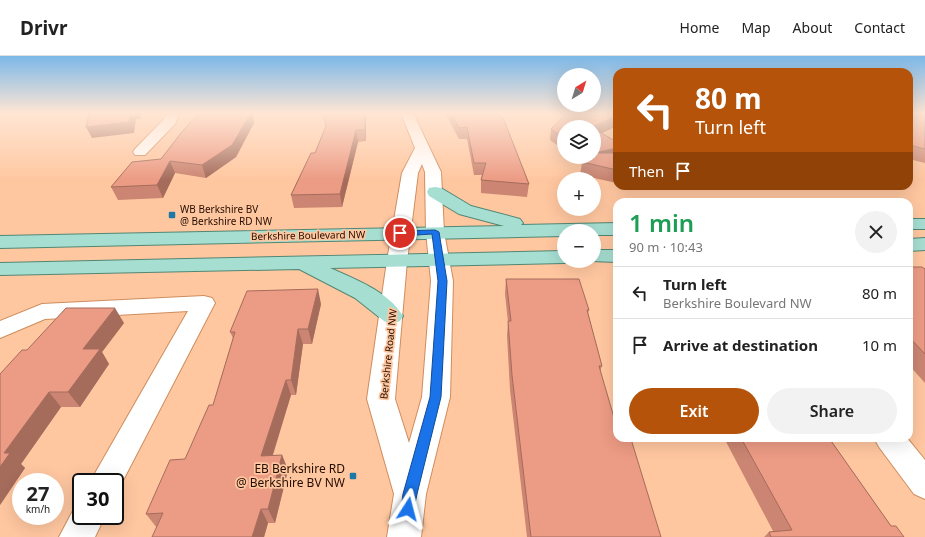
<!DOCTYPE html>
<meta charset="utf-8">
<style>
body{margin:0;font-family:"Noto Sans",sans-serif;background:#f2f2f2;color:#222;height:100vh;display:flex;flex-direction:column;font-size:15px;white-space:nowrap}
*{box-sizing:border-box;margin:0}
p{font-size:13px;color:#767676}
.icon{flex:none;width:22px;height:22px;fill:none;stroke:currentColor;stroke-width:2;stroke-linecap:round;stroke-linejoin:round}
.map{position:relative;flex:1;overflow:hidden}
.details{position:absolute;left:613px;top:142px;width:300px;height:244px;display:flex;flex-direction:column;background:#fff;border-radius:12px;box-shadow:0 4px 16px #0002}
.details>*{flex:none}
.banner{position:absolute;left:613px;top:12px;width:300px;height:122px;border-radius:12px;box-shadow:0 4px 16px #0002;background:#b45309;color:#fff;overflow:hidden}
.needle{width:26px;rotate:38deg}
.tools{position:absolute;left:557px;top:12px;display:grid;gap:8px}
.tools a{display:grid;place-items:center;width:44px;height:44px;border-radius:50%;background:#fff;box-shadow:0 4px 16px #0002;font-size:20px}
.speed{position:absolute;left:12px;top:417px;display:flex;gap:8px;font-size:20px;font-weight:700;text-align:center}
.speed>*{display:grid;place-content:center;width:52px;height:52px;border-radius:50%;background:#fff;box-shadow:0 4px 16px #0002;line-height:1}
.speed small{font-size:10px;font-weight:400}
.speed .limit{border:2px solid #111;border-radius:6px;background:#fff;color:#111}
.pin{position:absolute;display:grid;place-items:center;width:34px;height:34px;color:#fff;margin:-17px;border:2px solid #fff;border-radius:50%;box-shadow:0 1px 4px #0007}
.me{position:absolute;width:44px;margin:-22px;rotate:9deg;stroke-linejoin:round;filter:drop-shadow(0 0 3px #0008)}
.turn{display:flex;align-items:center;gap:14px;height:84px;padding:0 16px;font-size:18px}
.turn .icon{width:52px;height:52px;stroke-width:2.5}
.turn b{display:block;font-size:28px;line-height:34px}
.then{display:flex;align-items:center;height:38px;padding:0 16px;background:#0003;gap:8px;font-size:15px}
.round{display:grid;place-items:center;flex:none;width:42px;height:42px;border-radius:21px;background:#f2f2f2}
.headline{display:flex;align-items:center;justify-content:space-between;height:68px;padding:0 16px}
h1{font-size:24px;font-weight:600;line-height:30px;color:#1e9e55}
.button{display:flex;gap:8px;margin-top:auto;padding:8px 16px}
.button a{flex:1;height:46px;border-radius:24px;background:#b45309;color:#fff;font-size:16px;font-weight:600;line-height:46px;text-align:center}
.button a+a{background:#f2f2f2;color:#222}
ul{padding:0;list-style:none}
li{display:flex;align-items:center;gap:12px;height:52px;padding:0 16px;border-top:1px solid #e0e0e0}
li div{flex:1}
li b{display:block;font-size:15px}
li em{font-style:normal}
header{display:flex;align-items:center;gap:24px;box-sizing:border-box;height:56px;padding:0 20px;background:#fff;border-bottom:1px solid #e0e0e0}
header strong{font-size:19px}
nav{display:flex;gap:22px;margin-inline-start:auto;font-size:14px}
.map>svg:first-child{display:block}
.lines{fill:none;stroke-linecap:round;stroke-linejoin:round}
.minor-casing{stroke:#cf8d5d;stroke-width:2}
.major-casing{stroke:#528774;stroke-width:2}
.minor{fill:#fff;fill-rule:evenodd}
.major{fill:#a6ded1;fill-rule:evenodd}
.wall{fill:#cb8572}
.shaded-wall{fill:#a56c5c}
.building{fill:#ec9b84;stroke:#a56c5c}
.route{fill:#1a73e8;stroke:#114b97}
.poi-dot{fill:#1c78a6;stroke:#ffc7a0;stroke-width:1.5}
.labels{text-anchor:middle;stroke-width:3.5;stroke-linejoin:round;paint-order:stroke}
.poi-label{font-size:10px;fill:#250d00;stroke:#ffc7a0;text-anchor:start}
.street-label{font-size:10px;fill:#250d00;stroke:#ffc7a0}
.near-poi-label{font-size:12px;fill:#250d00;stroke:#ffc7a0;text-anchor:end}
</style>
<header>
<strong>Drivr</strong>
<nav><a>Home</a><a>Map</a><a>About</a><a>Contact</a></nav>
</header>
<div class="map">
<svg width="925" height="481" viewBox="0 0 925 481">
<rect width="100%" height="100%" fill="#ffc7a0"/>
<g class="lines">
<g class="minor-casing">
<g id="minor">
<polygon points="168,57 180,57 175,68 145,99 135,99 133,96 135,93 164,63"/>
<path d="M 401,57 L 413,57 L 441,116 L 444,176 L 453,225 L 450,341 L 426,438 L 421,481 L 387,481 L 394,438 L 367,343 L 387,205 L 402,117 L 415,92 ZM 422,108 L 425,116 L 426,176 L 431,225 L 422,341 L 409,387 L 395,343 L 407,205 L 418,117 Z"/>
<polygon points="204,240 212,242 215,247 117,436 115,437 115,426 90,426 188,255 45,263 0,282 0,265 42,248"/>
<polygon points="874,382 907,382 925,404 925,443 914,438 879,391"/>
<polygon points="81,447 81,460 105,460 95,481 59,481 76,449"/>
</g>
</g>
<g class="major-casing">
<g id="major">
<polygon points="435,131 441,132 471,150 520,163 523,167 521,169 617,167 617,179 594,179 594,175 564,175 564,180 0,192 0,180 504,170 459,158 429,140 427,136 429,132"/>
<rect x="909" y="163" width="16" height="10"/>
<polygon points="925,182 925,194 909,195 909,183"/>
<polygon points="594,194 617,194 617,206 590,205 594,205"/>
<path d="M 564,195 L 564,205 L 571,205 L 564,207 L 330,212 C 355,223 389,236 403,260 L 400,265 L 392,268 L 384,265 L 355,242 L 299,213 L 0,219 L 0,207 Z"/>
</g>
</g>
<use href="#minor" class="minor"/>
<use href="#major" class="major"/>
</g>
<g class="wall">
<polygon points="445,57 497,57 529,128 527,141 481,137 481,124 482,119 474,119 467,83 459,83"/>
<polygon points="617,57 617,70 601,77 617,86 617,127 580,119 582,107 573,101 594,101 564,71 564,94 550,84 551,73"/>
<polygon points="909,57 925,57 925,107 909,103"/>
<polygon points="366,59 366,85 358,86 342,151 294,152 291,139 315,97"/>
<polygon points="253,61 254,67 236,101 206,122 175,117 163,142 118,144 111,131 161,103"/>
<polygon points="632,130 654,130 652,134"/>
<polygon points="909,211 925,213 925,327 909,309"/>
<polygon points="506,223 589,254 588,257 602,310 600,315 617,382 661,481 527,481 510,334 507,280 508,266 505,238"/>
<polygon points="321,248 312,288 303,288 296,339 291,339 273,399 282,399 288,414 275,467 268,467 264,481 152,481 157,472 146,458 185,403 213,349 233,282 230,276"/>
<polygon points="124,267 102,296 109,308 80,351 61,351 21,408 25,412 0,449 27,294"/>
<polygon points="724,382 829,382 891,470 904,481 764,481 769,476 773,475"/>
</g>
<g class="shaded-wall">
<polygon points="131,57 141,57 141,63 136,63 134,77 92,82 86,71"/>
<polygon points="245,57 255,57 253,61 254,67 236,101 206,122 202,109"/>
<polygon points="365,57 366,57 366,85 365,74"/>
<polygon points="617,60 617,70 594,81 594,71 592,71"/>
<polygon points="356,74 358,86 342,151 340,138"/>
<polygon points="617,92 617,103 593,109 594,97"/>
<polygon points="170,105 175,117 163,142 157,129"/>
<polygon points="318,233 321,248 312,288 308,273"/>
<polygon points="115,252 124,267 102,296 109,308 80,351 68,336 83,293"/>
<polygon points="298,273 303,288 296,339 291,324"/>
<polygon points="286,324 291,339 268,414 261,400"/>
<polygon points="49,336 61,351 21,408 25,412 0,449 0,411 4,397"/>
<polygon points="282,399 288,414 275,467 268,453"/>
<polygon points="261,453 268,467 264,481 252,481"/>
</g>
<g class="building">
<polygon points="89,57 131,57 129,66 86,71"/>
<polygon points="199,57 251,57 232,89 202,109 170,105 157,129 111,131 132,106 161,103 181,77"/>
<polygon points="323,57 365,57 365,74 356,74 340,138 291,139 311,97 315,97 326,70"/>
<polygon points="451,57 497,57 504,64 529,128 481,124 486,107 474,107 467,71 459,72"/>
<polygon points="568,57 617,57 617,60 592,71 564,71 564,82 551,73"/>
<polygon points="909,57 925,57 925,93 909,89"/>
<polygon points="594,73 617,86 617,92 594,97"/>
<polygon points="594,97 617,97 617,114 582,106 583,101 594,101"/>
<polygon points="909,211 922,211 925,213 925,298 909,281"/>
<polygon points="506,223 579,223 589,254 587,254 602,310 599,310 617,372 617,382 620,382 620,383 631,383 661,481 531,481 512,319 508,265 511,265"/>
<polygon points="318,233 308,273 298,273 291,324 286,324 261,400 282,399 268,453 261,453 252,481 152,481 163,457 146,458 170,404 185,403 209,349 213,349 235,276 230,276 247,235"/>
<polygon points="66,252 115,252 83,293 100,293 68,336 49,336 4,397 10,397 0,411 0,318 22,294 27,294"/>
<polygon points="741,382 829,382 891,470 896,470 904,481 771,481 769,476 792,474"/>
</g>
<linearGradient id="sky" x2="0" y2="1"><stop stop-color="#7cb8e8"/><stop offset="0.46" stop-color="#ffe6d4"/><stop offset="1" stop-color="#ffe6d4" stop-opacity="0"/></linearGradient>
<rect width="925" height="124" fill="url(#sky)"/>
<polygon class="route" points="435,174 439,176 447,225 441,341 417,438 413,457 408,459 403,457 401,453 403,438 430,341 438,225 432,178 400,180 397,177 400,175"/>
<g class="poi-dot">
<rect x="168" y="155" width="8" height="8" rx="2"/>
<rect x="349" y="416" width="8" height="8" rx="2"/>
</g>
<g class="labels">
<g class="poi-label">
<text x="180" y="157">WB Berkshire BV<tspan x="180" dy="12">@ Berkshire RD NW</tspan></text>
</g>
<g class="street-label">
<text transform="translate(308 179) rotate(-1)" y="4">Berkshire Boulevard NW</text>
<text transform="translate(388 298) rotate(-84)" y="4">Berkshire Road NW</text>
</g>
<g class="near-poi-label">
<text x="345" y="417">EB Berkshire RD<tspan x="345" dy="14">@ Berkshire BV NW</tspan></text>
</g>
</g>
</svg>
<div class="tools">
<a><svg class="needle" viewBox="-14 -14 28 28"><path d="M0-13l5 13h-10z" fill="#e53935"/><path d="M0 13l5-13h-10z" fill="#767676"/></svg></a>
<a><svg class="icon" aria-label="layers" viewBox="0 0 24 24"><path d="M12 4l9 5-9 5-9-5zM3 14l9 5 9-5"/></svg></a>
<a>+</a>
<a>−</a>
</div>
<div class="speed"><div>27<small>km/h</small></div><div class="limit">30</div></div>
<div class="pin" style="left:400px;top:177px;background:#d93025"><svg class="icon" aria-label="arrive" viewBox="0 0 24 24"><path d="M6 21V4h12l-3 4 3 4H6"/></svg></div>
<svg class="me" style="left:408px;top:453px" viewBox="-20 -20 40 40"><path d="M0-17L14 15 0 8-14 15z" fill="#1a73e8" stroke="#fff" stroke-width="4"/></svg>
<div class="banner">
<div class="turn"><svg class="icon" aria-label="left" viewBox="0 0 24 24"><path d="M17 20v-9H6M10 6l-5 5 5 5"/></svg><div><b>80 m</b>Turn left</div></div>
<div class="then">Then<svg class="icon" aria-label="arrive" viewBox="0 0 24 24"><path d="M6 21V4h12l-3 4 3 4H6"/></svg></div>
</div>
<section class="details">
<div class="headline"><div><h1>1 min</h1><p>90 m · 10:43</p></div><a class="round"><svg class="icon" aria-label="close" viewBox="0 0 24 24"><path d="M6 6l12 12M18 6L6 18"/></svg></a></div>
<ul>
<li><svg class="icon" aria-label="left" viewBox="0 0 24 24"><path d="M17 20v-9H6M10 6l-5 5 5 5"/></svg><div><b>Turn left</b><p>Berkshire Boulevard NW</p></div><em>80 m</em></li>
<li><svg class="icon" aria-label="arrive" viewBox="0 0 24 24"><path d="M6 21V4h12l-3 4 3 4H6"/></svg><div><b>Arrive at destination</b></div><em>10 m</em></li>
</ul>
<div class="button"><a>Exit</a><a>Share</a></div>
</section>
</div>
